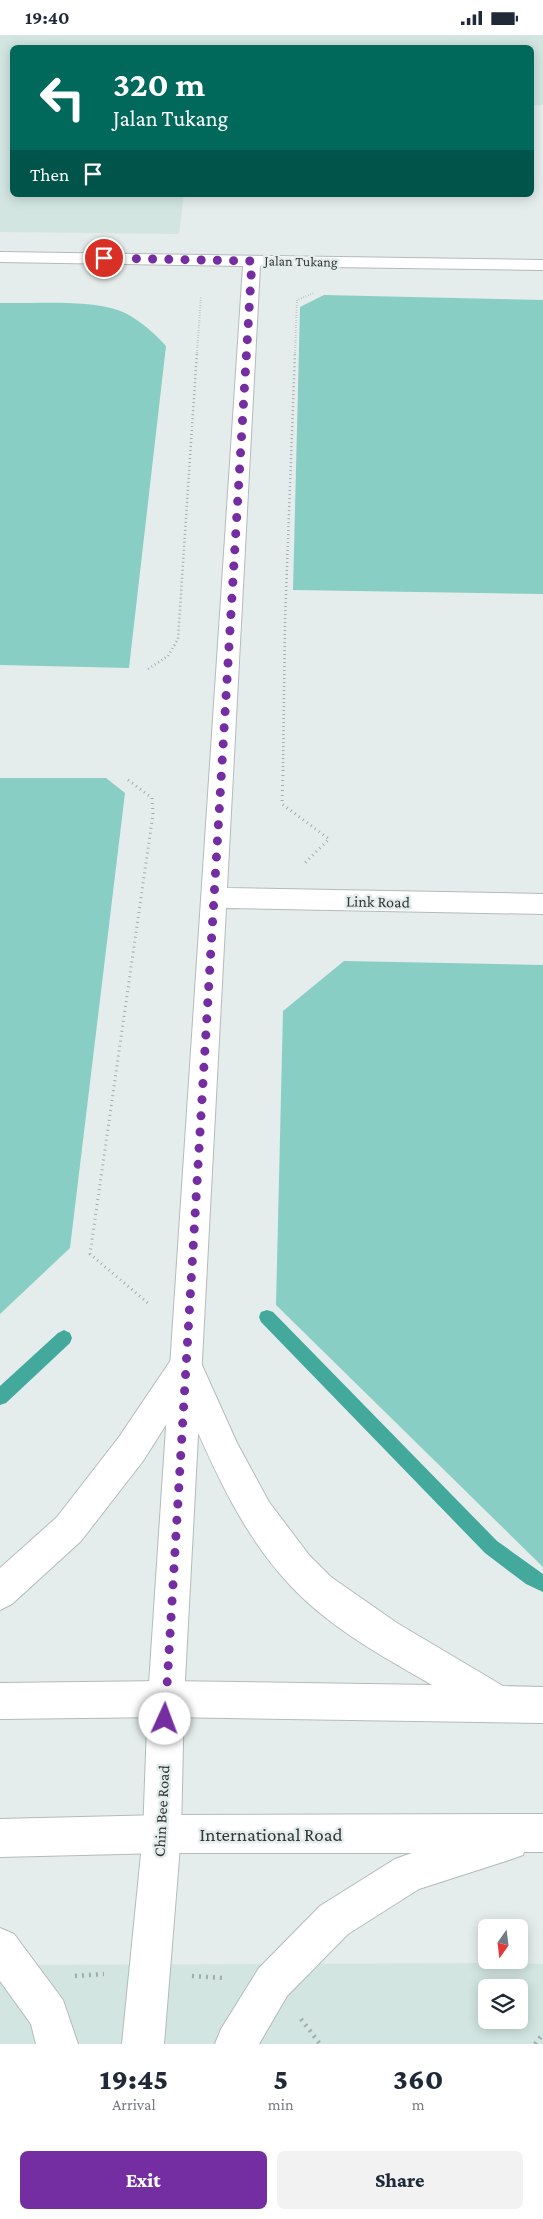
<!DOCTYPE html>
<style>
body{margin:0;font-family:"Crimson Pro",serif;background:#f2f2f3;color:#1f2937;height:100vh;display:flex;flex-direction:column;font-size:19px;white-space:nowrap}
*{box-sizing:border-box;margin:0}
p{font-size:16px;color:#747a83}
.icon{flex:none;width:28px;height:28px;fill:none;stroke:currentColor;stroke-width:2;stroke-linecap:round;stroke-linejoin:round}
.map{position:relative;height:2009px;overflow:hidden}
.drawer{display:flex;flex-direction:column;background:#fff;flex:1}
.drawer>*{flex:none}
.hud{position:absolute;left:10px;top:10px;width:524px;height:152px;border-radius:8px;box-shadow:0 2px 12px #0003;background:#00695c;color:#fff;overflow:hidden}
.needle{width:32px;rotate:194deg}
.controls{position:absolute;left:478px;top:1884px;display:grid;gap:10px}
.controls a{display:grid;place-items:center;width:50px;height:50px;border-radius:8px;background:#fff;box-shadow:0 2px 12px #0003;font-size:25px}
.pin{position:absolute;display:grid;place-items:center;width:42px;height:42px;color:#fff;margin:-21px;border:2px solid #fff;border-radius:50%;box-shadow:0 1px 5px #0007}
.me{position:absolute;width:55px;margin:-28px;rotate:2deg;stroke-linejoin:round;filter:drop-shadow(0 0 4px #0008)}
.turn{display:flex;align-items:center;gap:18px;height:105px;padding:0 20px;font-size:22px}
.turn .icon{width:65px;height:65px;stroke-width:2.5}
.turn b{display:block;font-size:35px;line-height:42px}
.then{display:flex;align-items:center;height:48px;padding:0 20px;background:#0003;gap:10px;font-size:19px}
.eta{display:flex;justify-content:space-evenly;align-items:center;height:85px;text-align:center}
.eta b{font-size:30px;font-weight:800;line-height:35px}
.primary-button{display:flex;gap:10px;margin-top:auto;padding:10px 20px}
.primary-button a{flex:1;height:58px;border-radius:8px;background:#742ea2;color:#fff;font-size:20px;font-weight:800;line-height:58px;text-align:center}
.primary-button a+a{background:#f2f2f3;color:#1f2937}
.status{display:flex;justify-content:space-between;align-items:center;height:35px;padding:0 25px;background:#fff;direction:ltr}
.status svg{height:14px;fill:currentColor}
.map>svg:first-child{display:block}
.built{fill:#d2e5e1;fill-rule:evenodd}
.green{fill:#88cec4}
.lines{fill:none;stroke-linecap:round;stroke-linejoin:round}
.stream{fill:#42a99c;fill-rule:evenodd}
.minor-casing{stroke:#b2bcba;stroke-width:2}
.major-casing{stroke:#b2bcba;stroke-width:2}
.path-far3{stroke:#a4acab;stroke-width:2;stroke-dasharray:0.5 2;stroke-linecap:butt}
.path-far2{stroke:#a4acab;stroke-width:2.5;stroke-dasharray:1 3;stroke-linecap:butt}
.path-far1{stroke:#a4acab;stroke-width:3;stroke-dasharray:1 4;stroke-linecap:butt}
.path{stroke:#a4acab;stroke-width:4.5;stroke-dasharray:2 5;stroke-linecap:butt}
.minor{fill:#fff;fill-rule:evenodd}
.major{fill:#fff;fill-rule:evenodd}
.route{stroke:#742ea2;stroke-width:9;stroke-dasharray:0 16.2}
.labels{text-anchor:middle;stroke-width:5;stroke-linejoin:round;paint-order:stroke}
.far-street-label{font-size:14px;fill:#323635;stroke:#e4edec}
.street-label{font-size:16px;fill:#323635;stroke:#e4edec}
.near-street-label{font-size:19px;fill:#323635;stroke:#e4edec}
</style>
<div class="status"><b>19:40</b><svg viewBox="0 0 49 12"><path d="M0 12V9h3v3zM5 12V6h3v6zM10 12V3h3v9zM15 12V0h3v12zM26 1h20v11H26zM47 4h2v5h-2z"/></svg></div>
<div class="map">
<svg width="543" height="2009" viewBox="0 0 543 2009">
<rect width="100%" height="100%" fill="#e4edec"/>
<g class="built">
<polygon points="0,0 543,0 543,70 531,70 531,12 12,12 12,160 184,160 179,199 0,197"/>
<path d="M 517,1928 L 543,1929 L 543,2009 L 0,2009 L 0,1930 ZM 486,1952 L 519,1952 L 519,1985 L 486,1985 Z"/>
</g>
<g class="green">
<polygon points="324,260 543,265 543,559 293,555 300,272"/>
<path d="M 0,268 C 34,269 98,263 127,279 C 142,287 155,299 166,311 L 129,633 L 0,630 Z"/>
<polygon points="0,743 106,743 125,758 70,1213 0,1279"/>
<polygon points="344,926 543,930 543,1532 276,1270 283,976"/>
</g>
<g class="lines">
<g class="stream">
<polygon points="267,1275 273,1277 497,1506 543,1539 543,1557 526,1549 485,1518 261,1287 259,1282 261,1277"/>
<polygon points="64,1295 70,1298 72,1303 70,1308 6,1368 0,1370 0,1351 58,1298"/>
</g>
<g class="minor-casing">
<polygon id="minor" points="0,217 543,225 543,235 260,231 227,853 543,859 543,879 226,873 184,1664 181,1799 164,2009 122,2009 143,1799 148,1664 243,231 0,227"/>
</g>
<g class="major-casing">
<g id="major">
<path d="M 186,1315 L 197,1319 L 237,1408 L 269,1467 L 309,1520 L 331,1542 L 397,1588 L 503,1651 L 543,1652 L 543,1688 L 166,1682 L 0,1684 L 0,1648 L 166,1646 L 432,1650 C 389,1625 343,1600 306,1566 C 246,1511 214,1435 183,1363 L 143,1426 L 81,1506 L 12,1569 L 0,1575 L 0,1533 L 57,1482 L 119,1402 L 175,1319 Z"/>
<polygon points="543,1779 543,1817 524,1817 523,1820 509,1825 419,1854 348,1899 287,1961 259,2009 215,2009 221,1994 259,1933 320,1871 395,1824 412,1818 162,1818 0,1822 0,1784 162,1780"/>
<polygon points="0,1893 14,1899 63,1965 78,2009 36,2009 31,1989 0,1946"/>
</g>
</g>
<g class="path-far3">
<polyline points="197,318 201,262"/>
<polyline points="295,318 297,265 314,258"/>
</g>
<g class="path-far2">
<polyline points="148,634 168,621 178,604 197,317"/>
<polyline points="283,736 285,586 295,317"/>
</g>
<g class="path-far1">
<polyline points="283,735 282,769 329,804 304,829"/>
<polyline points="128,745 152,763 153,779 90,1219 149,1269"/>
</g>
<g class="path">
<polyline points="75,1941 104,1939"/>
<polyline points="192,1941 224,1943"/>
<polyline points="301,1984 320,2009"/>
<polyline points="535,2009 543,1999"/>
</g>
<use href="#minor" class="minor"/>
<use href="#major" class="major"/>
</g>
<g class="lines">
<polyline class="route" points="104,223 252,226 165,1684"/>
</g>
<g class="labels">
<g class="far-street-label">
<text transform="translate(301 226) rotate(1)" y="5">Jalan Tukang</text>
</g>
<g class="street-label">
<text transform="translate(378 866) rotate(1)" y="6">Link Road</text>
<text transform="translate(161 1776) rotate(-87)" y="6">Chin Bee Road</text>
</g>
<g class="near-street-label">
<text x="271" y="1806">International Road</text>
</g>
</g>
</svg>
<div class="controls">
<a><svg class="needle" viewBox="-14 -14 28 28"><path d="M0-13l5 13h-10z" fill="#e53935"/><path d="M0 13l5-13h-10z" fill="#747a83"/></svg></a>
<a><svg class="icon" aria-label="layers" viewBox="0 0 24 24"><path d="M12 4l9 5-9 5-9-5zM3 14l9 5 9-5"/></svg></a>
</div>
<div class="pin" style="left:104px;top:223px;background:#d93025"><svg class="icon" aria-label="arrive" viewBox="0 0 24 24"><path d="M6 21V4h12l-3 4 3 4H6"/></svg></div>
<svg class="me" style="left:165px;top:1684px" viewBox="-20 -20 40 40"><circle r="19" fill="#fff"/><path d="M0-13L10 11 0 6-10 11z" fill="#742ea2"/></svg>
<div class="hud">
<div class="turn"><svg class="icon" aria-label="left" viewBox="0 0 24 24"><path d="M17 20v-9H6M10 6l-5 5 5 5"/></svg><div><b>320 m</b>Jalan Tukang</div></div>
<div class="then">Then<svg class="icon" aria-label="arrive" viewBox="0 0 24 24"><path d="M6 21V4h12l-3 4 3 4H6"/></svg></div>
</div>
</div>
<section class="drawer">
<div class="eta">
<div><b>19:45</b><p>Arrival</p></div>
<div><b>5</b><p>min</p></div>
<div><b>360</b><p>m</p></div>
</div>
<div class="primary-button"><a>Exit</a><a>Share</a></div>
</section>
